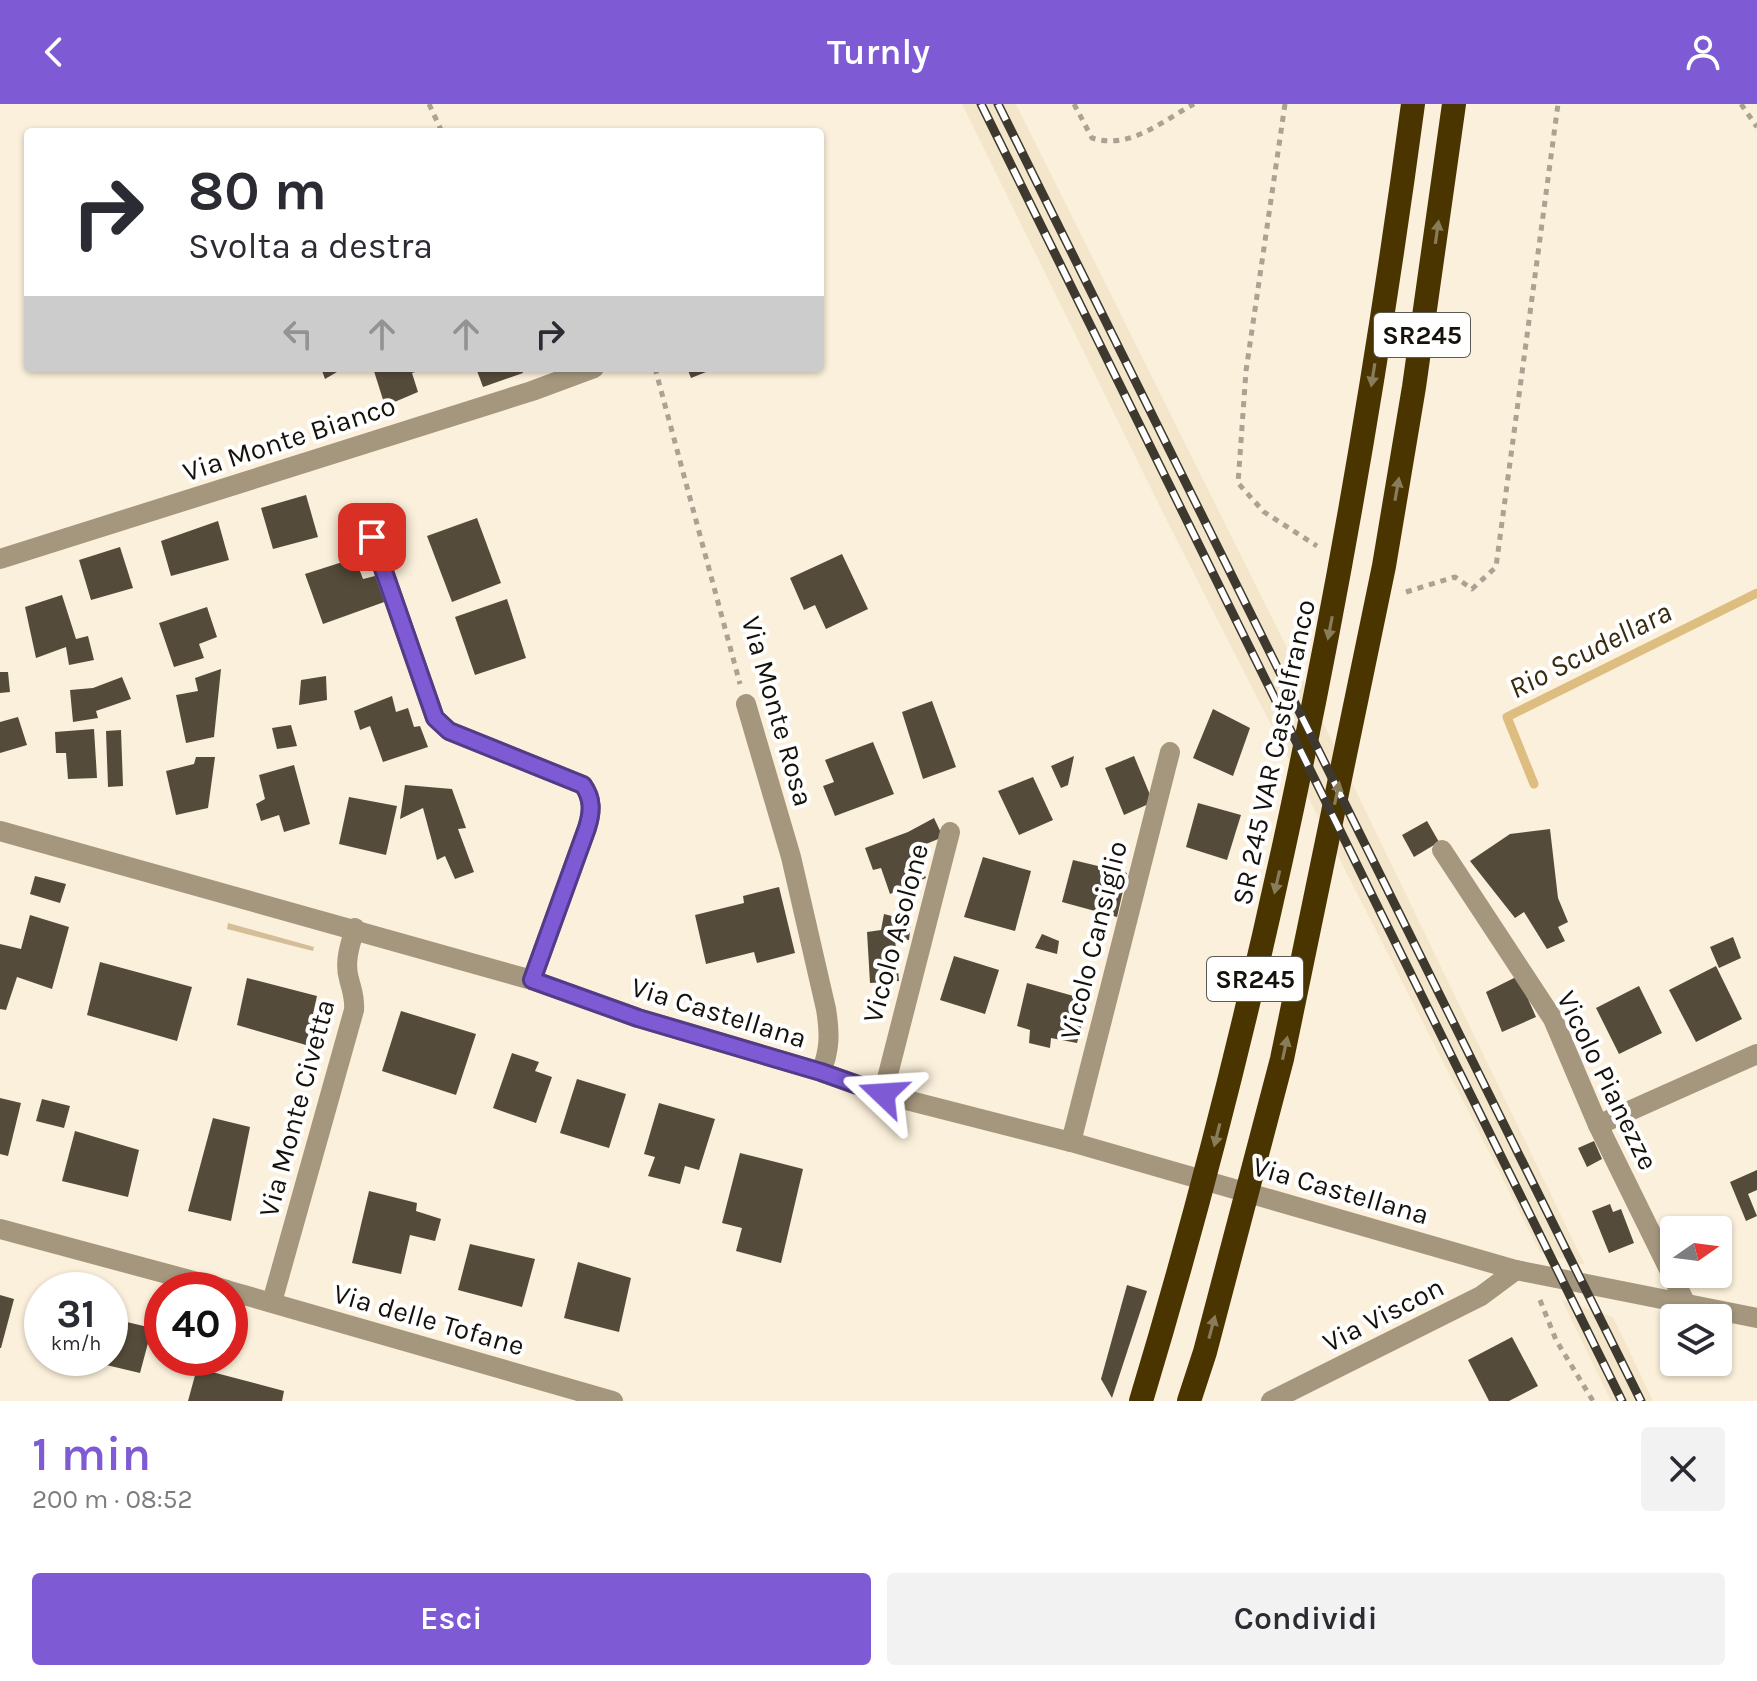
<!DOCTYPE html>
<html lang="it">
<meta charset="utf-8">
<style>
body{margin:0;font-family:Karla,sans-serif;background:#f2f2f3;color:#2b2b33;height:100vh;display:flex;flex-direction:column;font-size:30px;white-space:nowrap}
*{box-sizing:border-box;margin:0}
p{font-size:26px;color:#7c7c81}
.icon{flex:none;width:44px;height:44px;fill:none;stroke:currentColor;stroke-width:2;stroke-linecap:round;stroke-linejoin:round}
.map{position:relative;height:1297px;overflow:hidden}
.drawer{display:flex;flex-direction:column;background:#fff;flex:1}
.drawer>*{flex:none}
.top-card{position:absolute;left:24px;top:24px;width:800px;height:244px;border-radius:8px;box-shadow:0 2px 6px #0004;background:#fff;color:#2b2b33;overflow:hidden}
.needle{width:52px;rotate:76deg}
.fabs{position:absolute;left:1660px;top:1112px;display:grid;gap:16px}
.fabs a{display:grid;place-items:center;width:72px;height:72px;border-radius:8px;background:#fff;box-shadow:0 2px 6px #0004;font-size:40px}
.speed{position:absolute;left:24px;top:1168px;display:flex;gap:16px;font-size:40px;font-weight:700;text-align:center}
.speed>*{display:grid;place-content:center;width:104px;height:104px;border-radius:50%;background:#fff;box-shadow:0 2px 6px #0004;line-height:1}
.speed small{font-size:20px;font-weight:400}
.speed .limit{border:12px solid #d22;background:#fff;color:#111}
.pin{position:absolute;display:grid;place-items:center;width:68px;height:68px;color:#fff;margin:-34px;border-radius:16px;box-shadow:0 4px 12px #0006}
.me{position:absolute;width:88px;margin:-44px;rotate:290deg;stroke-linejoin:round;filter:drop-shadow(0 0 6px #0008)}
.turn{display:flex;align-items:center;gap:28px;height:168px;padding:0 32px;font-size:36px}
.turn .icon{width:104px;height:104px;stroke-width:2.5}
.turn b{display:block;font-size:56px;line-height:68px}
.lanes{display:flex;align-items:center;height:76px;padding:0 32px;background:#0003;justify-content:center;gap:40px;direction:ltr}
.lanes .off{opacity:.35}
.round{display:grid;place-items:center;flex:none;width:84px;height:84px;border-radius:8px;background:#f2f2f3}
.headline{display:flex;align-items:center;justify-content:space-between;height:136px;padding:0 32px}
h1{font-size:48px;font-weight:600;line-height:60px;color:#7e5bd5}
.action{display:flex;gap:16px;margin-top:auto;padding:16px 32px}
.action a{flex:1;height:92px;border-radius:8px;background:#7e5bd5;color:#fff;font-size:32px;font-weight:600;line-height:92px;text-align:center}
.action a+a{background:#f2f2f3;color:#2b2b33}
header{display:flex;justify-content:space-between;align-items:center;height:104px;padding:0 32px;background:#7e5bd5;color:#fff;font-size:36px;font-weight:600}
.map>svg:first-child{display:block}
.built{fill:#f4e6ca}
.green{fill:#d3be98}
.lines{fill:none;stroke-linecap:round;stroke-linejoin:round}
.stream{stroke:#ddbd80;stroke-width:9}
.building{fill:#544b3a}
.path{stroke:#aaa292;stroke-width:5;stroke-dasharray:6 6;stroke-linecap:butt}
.minor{stroke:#a5977e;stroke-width:20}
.highway{stroke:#4a3501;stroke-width:24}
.rail-casing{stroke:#3e392f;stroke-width:9}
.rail{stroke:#fff;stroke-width:6;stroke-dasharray:18;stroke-linecap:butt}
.oneway{fill:#897c5a}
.route-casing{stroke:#523b8a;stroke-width:20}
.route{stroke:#7e5bd5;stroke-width:14}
.labels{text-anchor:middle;stroke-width:8;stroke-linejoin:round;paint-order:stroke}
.shield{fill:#fff;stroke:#5c5954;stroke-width:2}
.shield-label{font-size:26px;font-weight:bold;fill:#16120b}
.street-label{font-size:28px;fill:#16120b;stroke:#fff}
.water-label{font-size:30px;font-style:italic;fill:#382b0f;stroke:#fff}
</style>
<header><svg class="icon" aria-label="back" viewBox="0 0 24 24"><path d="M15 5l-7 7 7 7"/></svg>Turnly<svg class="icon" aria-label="person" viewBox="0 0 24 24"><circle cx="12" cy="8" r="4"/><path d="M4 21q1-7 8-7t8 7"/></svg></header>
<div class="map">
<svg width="1757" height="1297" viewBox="0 0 1757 1297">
<rect width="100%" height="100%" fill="#fbf0db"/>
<g class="built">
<polygon points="962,0 1016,0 1285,540 1585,1161 1540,1148 1163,409"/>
<polygon points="1562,1196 1613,1213 1653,1297 1611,1297"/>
</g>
<polygon class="green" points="228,819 314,843 313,847 227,825"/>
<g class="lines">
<polyline class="stream" points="1534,680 1507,613 1757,489"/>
</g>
<g class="building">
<polygon points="321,264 335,264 337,268 325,275"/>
<polygon points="373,264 425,264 425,265 412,269 418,288 385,302"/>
<polygon points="476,264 521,264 523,269 483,283"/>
<polygon points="687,264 716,264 691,274"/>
<polygon points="306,391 318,433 273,445 261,404"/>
<polygon points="477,414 501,479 452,498 427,432"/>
<polygon points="218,417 229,456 171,472 161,437"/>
<polygon points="120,443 133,484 91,496 79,456"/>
<polygon points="842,450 868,505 826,525 815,501 804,506 790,474"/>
<polygon points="355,454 363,475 379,471 387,497 323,520 305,470"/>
<polygon points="62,491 76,535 88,532 94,556 69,561 66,543 36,554 25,503"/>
<polygon points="507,495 526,554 475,571 455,513"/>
<polygon points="207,503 217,533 199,540 204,554 174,563 159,519"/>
<polygon points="221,565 214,633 186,639 176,591 198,587 195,574"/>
<polygon points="0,568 8,568 10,588 0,589"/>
<polygon points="326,572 327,596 299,601 301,576"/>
<polygon points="122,573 131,595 96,607 98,614 73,618 70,586 93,584"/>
<polygon points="392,592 396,608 408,604 414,623 420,622 428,643 383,658 370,622 360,626 354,607"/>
<polygon points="932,597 956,663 923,675 902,608"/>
<polygon points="1213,605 1250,624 1233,672 1193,654"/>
<polygon points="18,613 27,641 0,649 0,618"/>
<polygon points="291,621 297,642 277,645 272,624"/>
<polygon points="94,625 97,674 68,675 66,649 56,649 55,628"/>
<polygon points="121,626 123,682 108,683 106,627"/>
<polygon points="873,638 894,690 835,712 823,682 834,678 825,656"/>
<polygon points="1074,652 1068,681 1061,684 1051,662"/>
<polygon points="1134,652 1153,698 1124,711 1105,664"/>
<polygon points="196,653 215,653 208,704 176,711 166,667 194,660"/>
<polygon points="294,661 310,720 284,728 279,711 261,717 256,700 265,695 259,671"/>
<polygon points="1033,673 1053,716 1019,731 998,687"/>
<polygon points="405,681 452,685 466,724 458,725 474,768 455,775 445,752 437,756 423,704 400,715"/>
<polygon points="349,693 397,702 386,751 339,740"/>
<polygon points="1198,699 1241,711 1227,756 1186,743"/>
<polygon points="934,714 943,733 914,745 926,774 890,790 881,764 873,766 865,744 908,728"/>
<polygon points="1427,717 1439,738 1414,753 1402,731"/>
<polygon points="1550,725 1558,794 1568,818 1558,823 1565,837 1547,845 1524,808 1515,814 1470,757 1510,730"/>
<polygon points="983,753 1031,767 1015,827 964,813"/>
<polygon points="1073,756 1127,769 1117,813 1062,798"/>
<polygon points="35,772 66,780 60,799 30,790"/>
<polygon points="779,783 795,849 757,859 754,848 706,860 695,811 744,799 743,792"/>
<polygon points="884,810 911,817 909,836 895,835 899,877 870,879 867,828 881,826"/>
<polygon points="30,811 69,823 52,885 17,873 6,906 0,905 0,840 21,845"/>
<polygon points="1042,830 1059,837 1057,850 1035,844"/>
<polygon points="1733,833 1741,854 1719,864 1710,843"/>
<polygon points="954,852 999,866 985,910 940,896"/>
<polygon points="100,858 192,883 177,937 87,911"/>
<polygon points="1716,862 1742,915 1696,938 1669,886"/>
<polygon points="1518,872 1536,913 1502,928 1486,888"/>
<polygon points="247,874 317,892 306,941 237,921"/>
<polygon points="1027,879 1088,896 1077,939 1051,934 1050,944 1029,939 1030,926 1017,922"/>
<polygon points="1639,882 1662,929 1619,950 1596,904"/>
<polygon points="401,907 476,930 456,991 382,967"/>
<polygon points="512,949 539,958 535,967 552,973 536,1019 493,1004"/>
<polygon points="577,975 626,990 609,1044 560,1029"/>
<polygon points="0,994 21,999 8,1052 0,1050"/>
<polygon points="42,995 70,1002 64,1024 36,1017"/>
<polygon points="659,999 715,1015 699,1066 685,1062 680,1080 648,1072 655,1053 644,1050"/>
<polygon points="213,1014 250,1023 231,1117 188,1107"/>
<polygon points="75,1027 139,1046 128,1093 62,1077"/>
<polygon points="1594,1037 1602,1055 1587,1063 1578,1044"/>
<polygon points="740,1049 803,1065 781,1159 736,1147 742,1124 722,1119"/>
<polygon points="1757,1066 1757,1086 1748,1090 1757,1112 1746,1117 1730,1078"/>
<polygon points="369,1087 417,1099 416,1107 441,1115 435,1137 410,1131 401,1170 352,1159"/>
<polygon points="1610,1100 1613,1108 1621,1105 1634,1139 1609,1149 1592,1107"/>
<polygon points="470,1140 535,1155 522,1203 458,1186"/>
<polygon points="578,1158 631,1174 619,1228 564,1214"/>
<polygon points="1127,1181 1147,1187 1112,1294 1101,1275"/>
<polygon points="0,1191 14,1195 1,1244 0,1244"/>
<polygon points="110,1214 152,1224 140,1269 81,1255 110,1254"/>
<polygon points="1512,1233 1538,1282 1509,1297 1489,1297 1468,1256"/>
<polygon points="197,1264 284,1287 282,1297 188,1297"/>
</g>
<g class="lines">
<g class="path">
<polyline points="429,0 442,28"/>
<path d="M 1074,0 L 1092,34 C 1130,46 1162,17 1194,0"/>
<polyline points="1285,0 1246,267 1238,379 1264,408 1317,442"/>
<polyline points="1741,0 1757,23"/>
<polyline points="655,264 740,580"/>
<polyline points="1406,488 1455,473 1472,485 1496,463 1558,0"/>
<polyline points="1540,1196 1556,1236 1593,1297"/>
</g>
<g class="minor">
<path d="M 372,433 L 435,614 L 449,627 L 583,681 C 593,695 592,708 587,724 L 532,876"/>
<polyline points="0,455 532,287 594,264"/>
<path d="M 746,600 L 791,753 L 826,905 C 830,929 830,946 821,968"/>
<polyline points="0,727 532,876 638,914 821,968 883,990 1071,1038 1516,1166 1757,1214"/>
<polyline points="1442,746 1553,915 1598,1021 1685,1198"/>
<polyline points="883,990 950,728"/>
<polyline points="1598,1021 1757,950"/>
<polyline points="1071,1038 1170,648"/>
<polyline points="0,1125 227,1186"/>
<polyline points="230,1187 613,1297"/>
<path d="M 272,1198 L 354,906 C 355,893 352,887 349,875 C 344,858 350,841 355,824"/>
<polyline points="1271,1297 1481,1192 1516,1166"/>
</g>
<g class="highway">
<path d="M 1141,1297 C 1269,873 1354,439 1413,0"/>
<polyline points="1189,1297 1205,1248 1282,955 1384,462 1414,283 1454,0"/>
</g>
<g class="rail-casing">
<g id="rail">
<polyline points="981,0 1622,1297"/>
<polyline points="998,0 1641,1297"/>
</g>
</g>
<use href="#rail" class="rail"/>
</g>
<defs><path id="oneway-solid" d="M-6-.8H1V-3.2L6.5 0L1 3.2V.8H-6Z" transform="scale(2)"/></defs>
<g class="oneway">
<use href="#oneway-solid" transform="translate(1437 128) rotate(-82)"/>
<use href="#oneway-solid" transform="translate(1373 271) rotate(99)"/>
<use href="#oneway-solid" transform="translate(1397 385) rotate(-80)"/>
<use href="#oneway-solid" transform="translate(1330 524) rotate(101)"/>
<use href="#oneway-solid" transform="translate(1337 689) rotate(-78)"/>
<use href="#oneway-solid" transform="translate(1277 778) rotate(103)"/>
<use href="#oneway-solid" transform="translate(1285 944) rotate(-78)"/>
<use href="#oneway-solid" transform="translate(1217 1031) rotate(104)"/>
<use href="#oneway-solid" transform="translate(1212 1223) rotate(-75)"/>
</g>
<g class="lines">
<g class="route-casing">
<path id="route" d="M 372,433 L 435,614 L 449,627 L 583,681 C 593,695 592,708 587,724 L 532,876 L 638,914 L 821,968 L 883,990"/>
</g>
<use href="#route" class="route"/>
</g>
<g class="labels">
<g class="shield">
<rect x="1374" y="209" width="96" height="44" rx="6"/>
<rect x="1207" y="853" width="96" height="44" rx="6"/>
</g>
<g class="shield-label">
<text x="1422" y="240">SR245</text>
<text x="1255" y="884">SR245</text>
</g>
<g class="street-label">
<text transform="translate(289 334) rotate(-18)" y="10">Via Monte Bianco</text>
<text transform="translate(778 607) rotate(74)" y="10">Via Monte Rosa</text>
<text transform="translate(1273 648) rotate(-78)" y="10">SR 245 VAR Castelfranco</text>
<text transform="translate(895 829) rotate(-75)" y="10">Vicolo Asolone</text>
<text transform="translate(1093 836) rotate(-76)" y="10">Vicolo Cansiglio</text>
<text transform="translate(719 908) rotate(17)" y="10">Via Castellana</text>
<text transform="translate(1608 976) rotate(64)" y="10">Vicolo Pianezze</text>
<text transform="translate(296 1004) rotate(-75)" y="10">Via Monte Civetta</text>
<text transform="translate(1341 1086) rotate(16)" y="10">Via Castellana</text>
<text transform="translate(1383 1210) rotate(-27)" y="10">Via Viscon</text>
<text transform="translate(429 1215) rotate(16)" y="10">Via delle Tofane</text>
</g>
<g class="water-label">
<text transform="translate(1590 546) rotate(-27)" y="10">Rio Scudellara</text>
</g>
</g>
</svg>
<div class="fabs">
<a><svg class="needle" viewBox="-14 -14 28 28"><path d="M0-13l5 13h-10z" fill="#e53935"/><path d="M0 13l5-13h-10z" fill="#7c7c81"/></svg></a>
<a><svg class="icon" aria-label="layers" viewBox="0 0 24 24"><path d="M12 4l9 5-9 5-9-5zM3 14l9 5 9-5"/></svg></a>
</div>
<div class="speed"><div>31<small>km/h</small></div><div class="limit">40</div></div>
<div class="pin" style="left:372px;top:433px;background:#d93025"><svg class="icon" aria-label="arrive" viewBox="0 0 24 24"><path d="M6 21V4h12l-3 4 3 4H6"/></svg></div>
<svg class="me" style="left:883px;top:990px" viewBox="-20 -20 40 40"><path d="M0-17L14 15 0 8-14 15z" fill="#7e5bd5" stroke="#fff" stroke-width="4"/></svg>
<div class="top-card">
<div class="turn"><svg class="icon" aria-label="right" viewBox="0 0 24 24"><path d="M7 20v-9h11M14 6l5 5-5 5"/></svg><div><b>80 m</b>Svolta a destra</div></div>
<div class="lanes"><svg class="icon off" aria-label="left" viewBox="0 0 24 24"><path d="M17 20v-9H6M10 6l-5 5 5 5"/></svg><svg class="icon off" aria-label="ahead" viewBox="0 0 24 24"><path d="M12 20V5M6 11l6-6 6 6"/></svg><svg class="icon off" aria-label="ahead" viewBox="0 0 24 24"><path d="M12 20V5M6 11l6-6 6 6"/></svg><svg class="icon" aria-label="right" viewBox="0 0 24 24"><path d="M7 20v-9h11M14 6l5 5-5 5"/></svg></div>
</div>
</div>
<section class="drawer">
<div class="headline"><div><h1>1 min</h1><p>200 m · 08:52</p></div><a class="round"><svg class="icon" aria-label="close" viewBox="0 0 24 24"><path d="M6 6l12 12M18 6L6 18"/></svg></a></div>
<div class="action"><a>Esci</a><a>Condividi</a></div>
</section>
